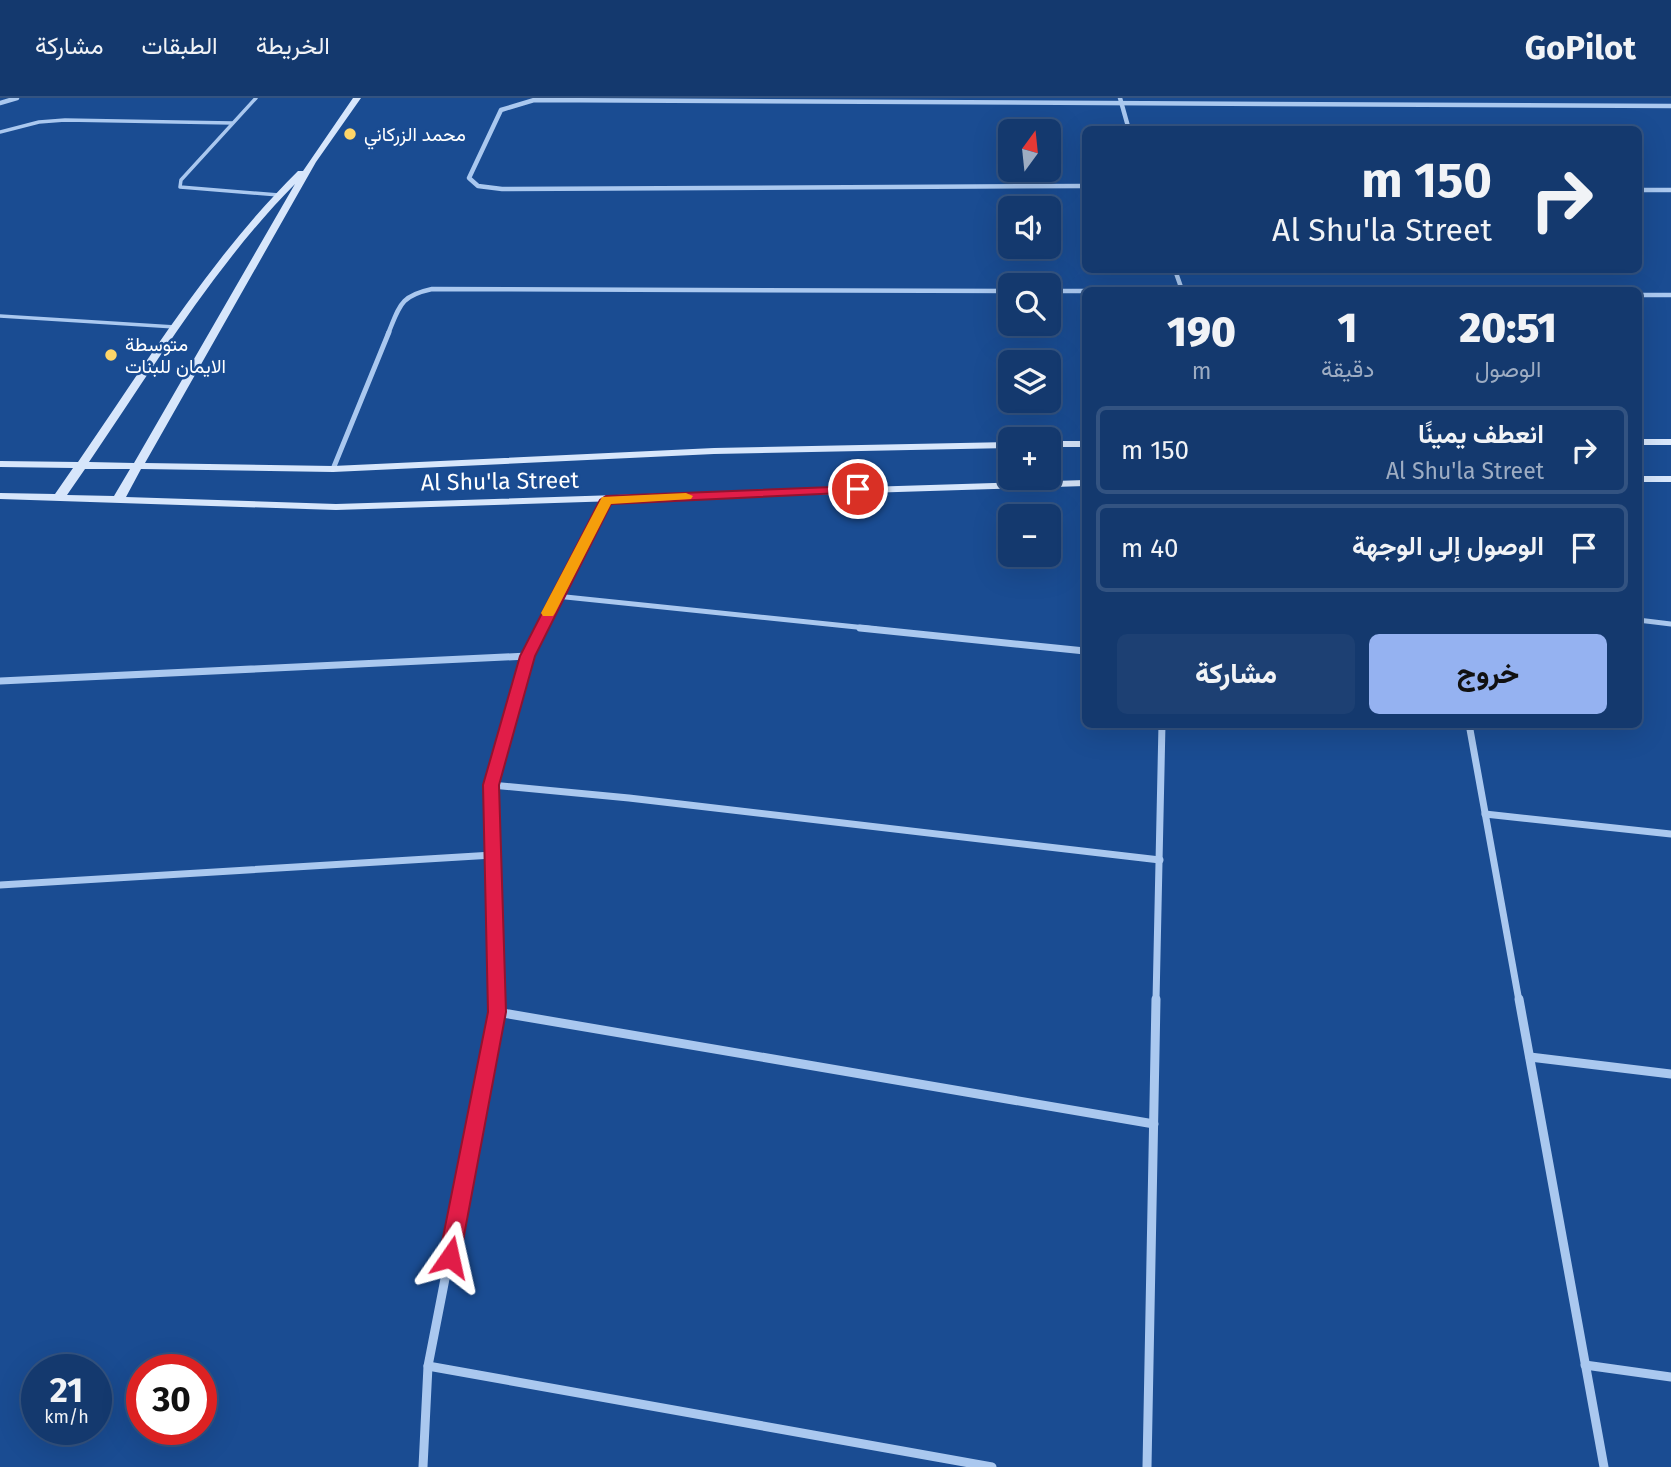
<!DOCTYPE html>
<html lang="ar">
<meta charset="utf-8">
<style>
body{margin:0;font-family:"Fira Sans",Vazirmatn,sans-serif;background:#1d4073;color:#f1f3f6;direction:rtl;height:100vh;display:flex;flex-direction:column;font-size:26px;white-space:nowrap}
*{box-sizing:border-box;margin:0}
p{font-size:23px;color:#9dacc2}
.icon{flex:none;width:38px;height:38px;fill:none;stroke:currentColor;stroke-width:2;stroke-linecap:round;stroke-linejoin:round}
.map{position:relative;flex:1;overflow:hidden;direction:ltr}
.details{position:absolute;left:1082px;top:189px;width:560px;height:441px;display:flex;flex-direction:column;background:#14396e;border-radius:10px;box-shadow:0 7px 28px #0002,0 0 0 2px #335381;direction:rtl}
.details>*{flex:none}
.hud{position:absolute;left:1082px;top:28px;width:560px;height:147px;border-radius:10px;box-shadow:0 7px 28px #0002,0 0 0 2px #335381;direction:rtl;background:#14396e;color:#f1f3f6;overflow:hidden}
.needle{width:46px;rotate:15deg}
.tools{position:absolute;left:998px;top:21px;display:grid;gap:14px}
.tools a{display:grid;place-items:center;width:63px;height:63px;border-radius:10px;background:#14396e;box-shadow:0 7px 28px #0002,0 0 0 2px #335381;font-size:35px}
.speed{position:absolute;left:21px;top:1256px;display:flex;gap:14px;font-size:35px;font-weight:700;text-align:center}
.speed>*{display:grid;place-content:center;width:91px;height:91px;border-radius:50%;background:#14396e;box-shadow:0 7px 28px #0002,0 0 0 2px #335381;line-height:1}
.speed small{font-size:18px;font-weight:400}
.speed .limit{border:10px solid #d22;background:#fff;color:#111}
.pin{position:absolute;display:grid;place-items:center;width:60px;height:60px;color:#fff;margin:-30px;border:4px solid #fff;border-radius:50%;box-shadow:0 2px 7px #0007}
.me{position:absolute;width:77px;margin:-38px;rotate:11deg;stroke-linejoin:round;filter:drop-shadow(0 0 5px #0008)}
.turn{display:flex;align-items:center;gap:24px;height:147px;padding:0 35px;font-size:32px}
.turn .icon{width:91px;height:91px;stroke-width:2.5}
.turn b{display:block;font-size:49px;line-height:60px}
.eta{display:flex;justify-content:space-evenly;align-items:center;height:119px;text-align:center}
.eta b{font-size:42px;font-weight:800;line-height:49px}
.cta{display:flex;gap:14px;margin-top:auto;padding:14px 35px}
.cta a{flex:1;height:80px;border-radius:10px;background:#95b2f1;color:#111;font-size:28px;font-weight:800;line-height:80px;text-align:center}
.cta a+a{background:#1d4073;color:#f1f3f6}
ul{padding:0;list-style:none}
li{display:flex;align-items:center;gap:21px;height:88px;margin:0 14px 10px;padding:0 21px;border:4px solid #335381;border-radius:10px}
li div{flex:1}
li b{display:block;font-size:26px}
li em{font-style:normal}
header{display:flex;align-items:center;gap:42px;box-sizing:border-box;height:98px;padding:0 35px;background:#14396e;border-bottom:2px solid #335381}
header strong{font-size:33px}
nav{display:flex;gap:38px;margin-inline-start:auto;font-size:24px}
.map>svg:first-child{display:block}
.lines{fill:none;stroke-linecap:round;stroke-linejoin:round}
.lane{stroke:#aac8ef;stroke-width:3.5}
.street-far3{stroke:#aac8ef;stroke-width:4.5}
.street-far2{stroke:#aac8ef;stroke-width:5}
.street-far1{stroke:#aac8ef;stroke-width:7}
.street{stroke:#aac8ef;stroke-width:9}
.secondary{fill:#d7e6fb;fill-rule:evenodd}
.route{fill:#e11d48;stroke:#92132f;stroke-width:2}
.slow{fill:#f59e0b}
.poi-dot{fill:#ffd668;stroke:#1a4c92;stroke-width:2.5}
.labels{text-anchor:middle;stroke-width:5;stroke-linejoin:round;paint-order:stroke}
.far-poi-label{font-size:19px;fill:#fff;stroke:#1a4c92;text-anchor:start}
.street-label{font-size:23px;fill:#fff;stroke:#1a4c92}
</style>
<header>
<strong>GoPilot</strong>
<nav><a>الخريطة</a><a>الطبقات</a><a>مشاركة</a></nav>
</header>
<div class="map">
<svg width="1671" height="1369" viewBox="0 0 1671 1369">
<rect width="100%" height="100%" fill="#1a4c92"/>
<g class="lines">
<g class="lane">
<polyline points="256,0 181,82 180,89 279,97"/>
<polyline points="0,34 39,24 65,22 232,25"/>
<polyline points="0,218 175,229"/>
</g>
<g class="street-far3">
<polyline points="1120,0 1129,32"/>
<polyline points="0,5 17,0"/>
<polyline points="1085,88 502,91 478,88 469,80 501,12 534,2 1671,8"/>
<polyline points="1638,92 1671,92"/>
<polyline points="1175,172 1182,192"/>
<polyline points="1048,193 1085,193"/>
<polyline points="1638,197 1671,197"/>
<path d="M 388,236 C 400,207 400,198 432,191 L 1010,193"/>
</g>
<g class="street-far2">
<polyline points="333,371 389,234"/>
<polyline points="556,498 876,531"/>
<polyline points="1638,522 1671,526"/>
<polyline points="541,531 606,402"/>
</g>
<g class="street-far1">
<polyline points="860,530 1085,553"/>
<polyline points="0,583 528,558"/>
<polyline points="1469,626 1519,903"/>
<polyline points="491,687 629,700 1160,762"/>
<polyline points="1485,716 1671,736"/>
<polyline points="0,787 493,757"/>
<polyline points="497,903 491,687 528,558 542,530"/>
<polyline points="1156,903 1162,626"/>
</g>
<g class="street">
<polyline points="1519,901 1604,1369"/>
<polyline points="497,914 1154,1026"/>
<polyline points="1530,959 1671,976"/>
<polyline points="1585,1267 1671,1279"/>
<polyline points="428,1268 992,1369"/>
<polyline points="423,1369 428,1268 497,914 497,901"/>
<polyline points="1147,1369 1156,901"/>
</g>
<g class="secondary">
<path d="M 353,0 L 361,0 L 316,64 L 145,365 L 333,368 L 714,350 L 1010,344 L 1010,350 L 714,356 L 333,374 L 141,371 L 126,399 L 336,406 L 1085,382 L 1085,388 L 336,412 L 0,401 L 0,395 L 55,396 L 73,370 L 0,369 L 0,363 L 78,364 C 147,264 211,159 298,73 L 303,73 ZM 295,86 L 134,365 L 89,364 C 154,269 214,168 295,86 ZM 85,371 L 130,371 L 114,398 L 67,397 Z"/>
<rect x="1638" y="341" width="33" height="6"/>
<rect x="1048" y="343" width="37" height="6"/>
<rect x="1638" y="378" width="33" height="6"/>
</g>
</g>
<polygon class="route" points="858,388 863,389 863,394 611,406 535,558 499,687 506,914 460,1159 457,1165 450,1168 442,1165 439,1159 488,914 483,687 520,558 600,402 606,398"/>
<polygon class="slow" points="686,395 693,398 691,401 611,406 555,515 553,518 543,518 541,515 602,399"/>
<g class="poi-dot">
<circle cx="350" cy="36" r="7"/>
<circle cx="111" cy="257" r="7"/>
</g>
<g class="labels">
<g class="far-poi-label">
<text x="364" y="43">محمد الزركاني</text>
<text x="125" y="253">متوسطة<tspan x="125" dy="22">الايمان للبنات</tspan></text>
</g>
<g class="street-label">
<text transform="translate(500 383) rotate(-1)" y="8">Al Shu'la Street</text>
</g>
</g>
</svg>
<div class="tools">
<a><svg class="needle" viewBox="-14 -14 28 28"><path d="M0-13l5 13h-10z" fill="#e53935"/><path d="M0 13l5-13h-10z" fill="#9dacc2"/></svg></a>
<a><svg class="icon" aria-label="sound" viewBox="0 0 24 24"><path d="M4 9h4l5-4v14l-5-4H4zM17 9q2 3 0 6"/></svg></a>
<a><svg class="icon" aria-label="search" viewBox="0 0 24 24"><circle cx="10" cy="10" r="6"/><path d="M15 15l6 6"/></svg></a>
<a><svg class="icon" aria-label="layers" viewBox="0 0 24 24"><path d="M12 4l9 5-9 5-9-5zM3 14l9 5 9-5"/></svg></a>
<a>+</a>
<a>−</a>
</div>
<div class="speed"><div>21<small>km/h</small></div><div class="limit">30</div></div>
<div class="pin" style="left:858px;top:391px;background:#d93025"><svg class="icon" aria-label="arrive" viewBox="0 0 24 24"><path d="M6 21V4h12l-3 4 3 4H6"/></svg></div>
<svg class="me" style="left:450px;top:1159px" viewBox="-20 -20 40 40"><path d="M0-17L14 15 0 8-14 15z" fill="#e11d48" stroke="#fff" stroke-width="4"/></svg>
<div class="hud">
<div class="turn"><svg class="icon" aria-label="right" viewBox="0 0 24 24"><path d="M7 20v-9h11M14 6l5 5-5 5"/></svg><div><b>150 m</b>Al Shu'la Street</div></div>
</div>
<section class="details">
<div class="eta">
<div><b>20:51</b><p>الوصول</p></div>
<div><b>1</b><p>دقيقة</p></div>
<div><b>190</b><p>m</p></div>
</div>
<ul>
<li><svg class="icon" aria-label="right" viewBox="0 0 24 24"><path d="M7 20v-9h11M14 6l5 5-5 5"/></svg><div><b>انعطف يمينًا</b><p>Al Shu'la Street</p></div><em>150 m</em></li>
<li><svg class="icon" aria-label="arrive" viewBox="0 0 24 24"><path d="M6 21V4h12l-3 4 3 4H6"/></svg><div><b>الوصول إلى الوجهة</b></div><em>40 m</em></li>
</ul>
<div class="cta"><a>خروج</a><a>مشاركة</a></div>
</section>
</div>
